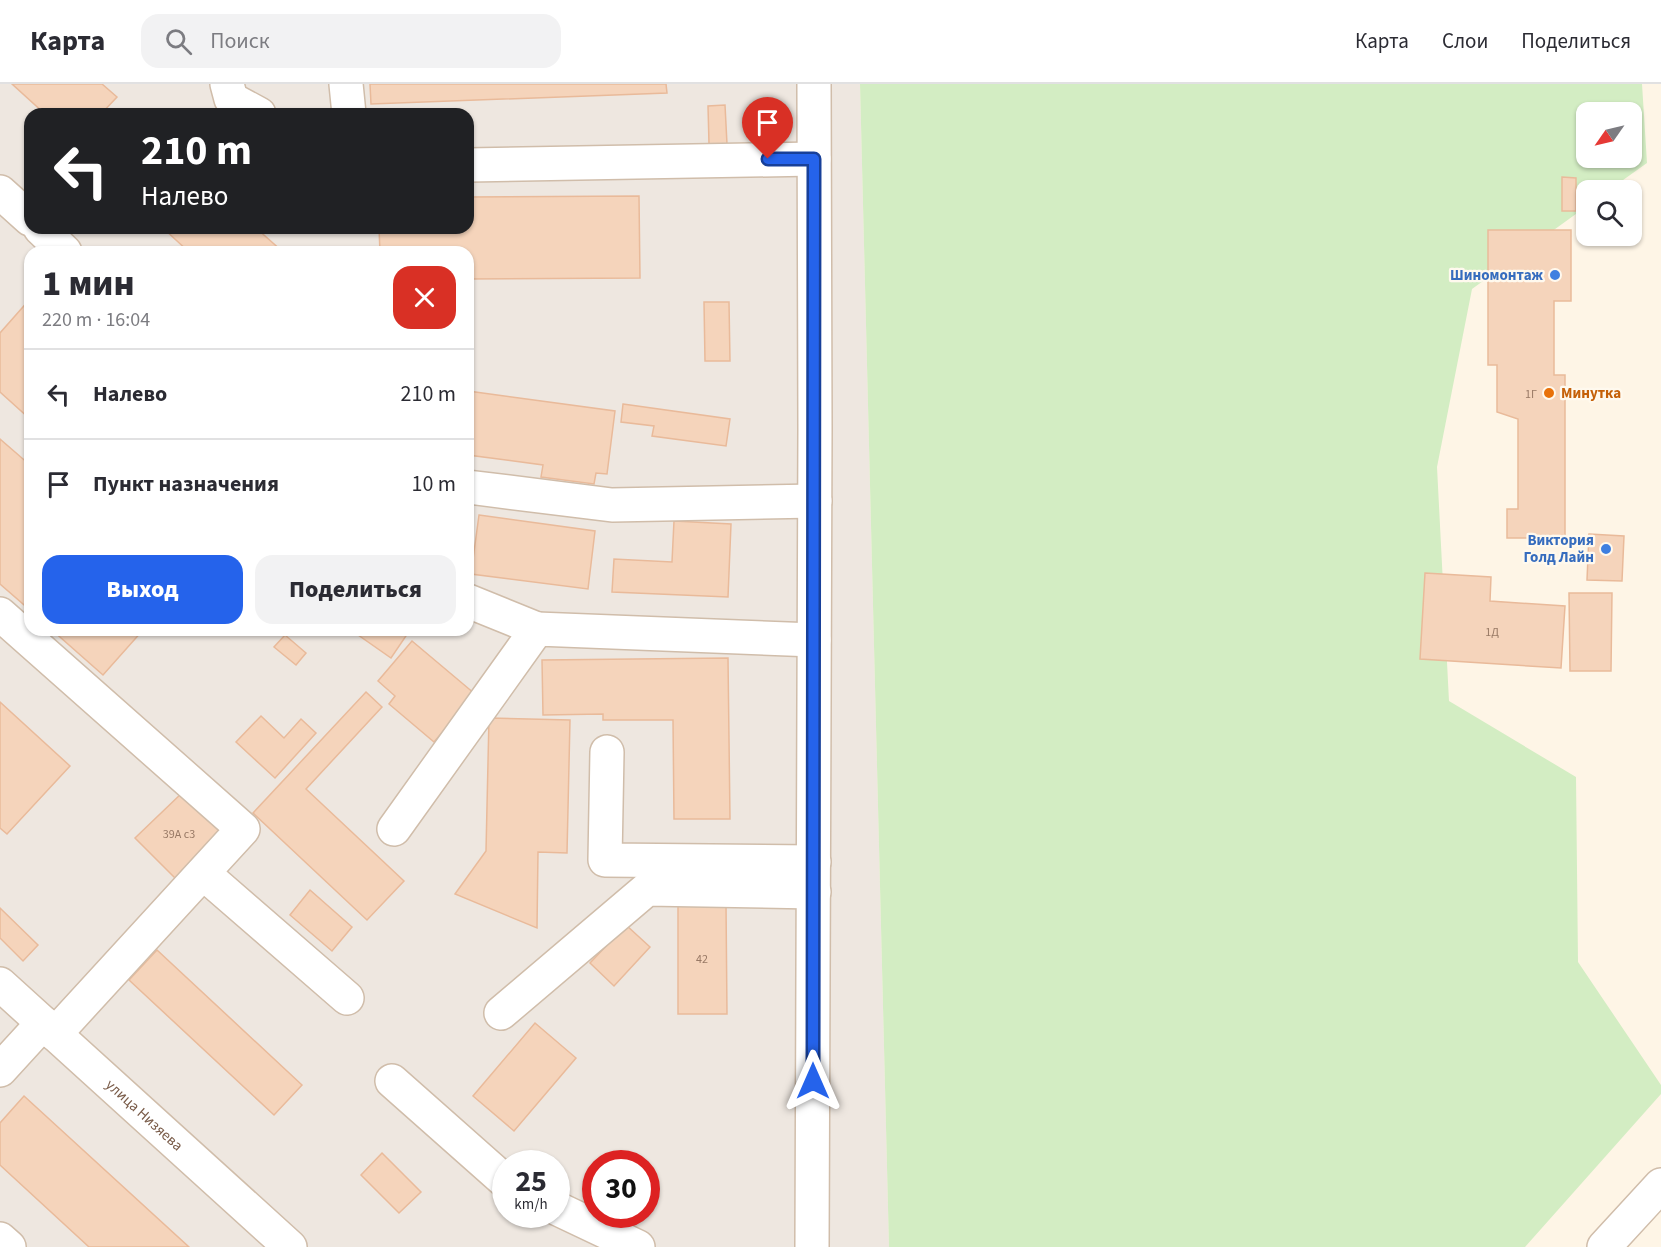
<!DOCTYPE html>
<html lang="ru">
<meta charset="utf-8">
<style>
body{margin:0;font-family:"Source Sans 3",sans-serif;background:#f2f2f3;color:#2b2b33;height:100vh;display:flex;flex-direction:column;font-size:22px;white-space:nowrap}
*{box-sizing:border-box;margin:0}
p{font-size:20px;color:#7c7c81}
.icon{flex:none;width:33px;height:33px;fill:none;stroke:currentColor;stroke-width:2;stroke-linecap:round;stroke-linejoin:round}
.map{position:relative;flex:1;overflow:hidden}
.drawer{position:absolute;left:24px;top:162px;width:450px;height:390px;display:flex;flex-direction:column;background:#fff;border-radius:18px;box-shadow:0 2px 4px #0004}
.drawer>*{flex:none}
.hud{position:absolute;left:24px;top:24px;width:450px;height:126px;border-radius:18px;box-shadow:0 2px 4px #0004;background:#202124;color:#fff;overflow:hidden}
.needle{width:39px;rotate:236deg}
.buttons{position:absolute;left:1576px;top:18px;display:grid;gap:12px}
.buttons a{display:grid;place-items:center;width:66px;height:66px;border-radius:12px;background:#fff;box-shadow:0 2px 4px #0004;font-size:30px}
.speed{position:absolute;left:492px;top:1066px;display:flex;gap:12px;font-size:30px;font-weight:700;text-align:center}
.speed>*{display:grid;place-content:center;width:78px;height:78px;border-radius:50%;background:#fff;box-shadow:0 2px 4px #0004;line-height:1}
.speed small{font-size:15px;font-weight:400}
.speed .limit{border:9px solid #d22;background:#fff;color:#111}
.pin{position:absolute;display:grid;place-items:center;width:51px;height:51px;color:#fff;margin:-62px -26px;border-radius:50% 50% 50% 0;rotate:-45deg;box-shadow:0 0 6px #0007}
.pin .icon{rotate:45deg}
.me{position:absolute;width:66px;margin:-33px;rotate:0deg;stroke-linejoin:round;filter:drop-shadow(0 0 4px #0008)}
.turn{display:flex;align-items:center;gap:21px;height:126px;padding:0 18px;font-size:27px}
.turn .icon{width:78px;height:78px;stroke-width:2.5}
.turn b{display:block;font-size:42px;line-height:51px}
.round{display:grid;place-items:center;flex:none;width:63px;height:63px;border-radius:18px;background:#f2f2f3}
.summary{display:flex;align-items:center;justify-content:space-between;height:102px;padding:0 18px}
h1{font-size:36px;font-weight:800;line-height:45px}
.button{display:flex;gap:12px;margin-top:auto;padding:12px 18px}
.button a{flex:1;height:69px;border-radius:18px;background:#2563eb;color:#fff;font-size:24px;font-weight:800;line-height:69px;text-align:center}
.button a+a{background:#f2f2f3;color:#2b2b33}
ul{padding:0;list-style:none}
li{display:flex;align-items:center;gap:18px;height:90px;padding:0 18px;border-top:2px solid #e1e1e2}
li div{flex:1}
li b{display:block;font-size:22px}
li em{font-style:normal}
header{display:flex;align-items:center;gap:36px;box-sizing:border-box;height:84px;padding:0 30px;background:#fff;border-bottom:2px solid #e1e1e2}
header strong{font-size:28px}
nav{display:flex;gap:33px;margin-inline-start:auto;font-size:21px}
.search{width:420px;height:54px;background:#f2f2f3;display:flex;align-items:center;gap:15px;box-sizing:border-box;padding:0 21px;border-radius:18px;color:#7c7c81;font-size:22px}
.map>svg:first-child{display:block}
.industrial{fill:#eee7e0;fill-rule:evenodd}
.green{fill:#d3edc3;fill-rule:evenodd}
.building{fill:#f5d4bb;stroke:#e9ba9a;stroke-width:1.5}
.lines{fill:none;stroke-linecap:round;stroke-linejoin:round}
.minor-casing{stroke:#d0bdaa;stroke-width:36}
.minor{stroke:#fff;stroke-width:33}
.route-casing{stroke:#184099;stroke-width:15}
.route{stroke:#2563eb;stroke-width:10}
.shop-dot{fill:#3f7fe0;stroke:#fff9ee;stroke-width:2}
.food-dot{fill:#e8710a;stroke:#fff9ee;stroke-width:2}
.labels{text-anchor:middle;stroke-width:4.5;stroke-linejoin:round;paint-order:stroke}
.number-label{font-size:12px;fill:#987965}
.shop-label{font-size:15px;font-weight:bold;fill:#366cbe;stroke:#fff9ee;text-anchor:end}
.food-label{font-size:15px;font-weight:bold;fill:#c56008;stroke:#fff9ee;text-anchor:start}
.street-label{font-size:15px;fill:#795b48;stroke:#fff9ee}
</style>
<header>
<strong>Карта</strong>
<div class="search"><svg class="icon" aria-label="search" viewBox="0 0 24 24"><circle cx="10" cy="10" r="6"/><path d="M15 15l6 6"/></svg>Поиск</div>
<nav><a>Карта</a><a>Слои</a><a>Поделиться</a></nav>
</header>
<div class="map">
<svg width="1661" height="1163" viewBox="0 0 1661 1163">
<rect width="100%" height="100%" fill="#fef5e6"/>
<path class="industrial" d="M 0,0 L 860,0 L 889,1163 L 0,1163 ZM 30,30 L 468,30 L 468,144 L 30,144 ZM 30,168 L 468,168 L 468,546 L 30,546 ZM 506,1080 L 556,1080 L 556,1131 L 506,1131 ZM 596,1080 L 646,1080 L 646,1131 L 596,1131 Z"/>
<path class="green" d="M 860,0 L 1642,0 L 1647,79 L 1609,106 L 1587,106 L 1587,122 L 1472,205 L 1437,383 L 1449,617 L 1576,693 L 1578,878 L 1661,1001 L 1661,1010 L 1525,1163 L 889,1163 ZM 1587,28 L 1632,28 L 1632,74 L 1587,74 Z"/>
<g class="building">
<polygon points="12,0 102,0 117,13 101,30 45,30"/>
<polygon points="370,0 666,0 667,9 371,20"/>
<polygon points="725,21 727,60 709,60 708,22"/>
<polygon points="1562,93 1576,94 1576,127 1562,127"/>
<polygon points="639,112 640,194 468,195 468,168 380,168 379,144 468,144 468,113"/>
<polygon points="163,144 256,144 283,168 189,168"/>
<polygon points="1488,146 1571,146 1571,217 1554,217 1554,291 1565,291 1565,454 1507,454 1507,425 1518,425 1518,335 1497,328 1497,281 1488,281"/>
<polygon points="30,215 30,335 0,308 0,249"/>
<polygon points="704,218 729,218 730,277 705,277"/>
<polygon points="468,307 615,327 607,390 596,389 594,400 541,393 543,381 468,371"/>
<polygon points="623,320 730,335 726,362 652,352 654,342 621,338"/>
<polygon points="0,355 30,381 30,526 0,500"/>
<polygon points="479,431 595,447 588,505 471,490"/>
<polygon points="674,437 731,440 728,513 612,508 614,475 672,478"/>
<polygon points="1589,450 1624,452 1622,497 1587,496"/>
<polygon points="1425,489 1491,493 1490,517 1565,522 1561,584 1420,575"/>
<polygon points="1569,509 1612,509 1611,587 1570,587"/>
<polygon points="52,546 143,546 103,591"/>
<polygon points="351,546 410,546 391,574"/>
<polygon points="285,551 306,569 296,581 274,563"/>
<polygon points="412,557 475,610 434,658 389,620 395,612 378,597"/>
<polygon points="728,574 730,735 674,735 673,636 603,636 603,630 543,631 542,576"/>
<polygon points="366,608 382,623 306,705 404,797 367,836 253,729"/>
<polygon points="0,618 70,682 7,750 0,744"/>
<polygon points="261,632 284,654 301,635 316,649 275,694 236,658"/>
<polygon points="489,634 570,636 567,769 538,768 537,844 455,810 486,767"/>
<polygon points="184,707 223,747 175,794 135,754"/>
<polygon points="310,806 352,843 332,867 290,831"/>
<polygon points="678,820 726,820 727,930 678,930"/>
<polygon points="0,824 38,861 23,877 0,854"/>
<polygon points="626,841 650,863 614,902 590,879"/>
<polygon points="157,866 302,1001 274,1031 129,896"/>
<polygon points="535,939 576,974 514,1047 473,1012"/>
<polygon points="24,1012 189,1163 89,1163 0,1081 0,1039"/>
<polygon points="382,1069 421,1108 399,1129 361,1091"/>
</g>
<g class="lines">
<g class="minor-casing">
<g id="minor">
<polyline points="227,0 231,15 259,30"/>
<polyline points="346,0 349,30"/>
<polyline points="468,81 814,75"/>
<polyline points="0,108 30,135"/>
<polyline points="40,144 65,168"/>
<polyline points="468,403 612,421 815,417"/>
<polyline points="468,517 537,545"/>
<polyline points="0,530 243,745 55,950"/>
<polyline points="607,668 605,776 814,778"/>
<polyline points="394,745 537,545 814,556"/>
<polyline points="203,789 347,914"/>
<path id="s1" d="M 0,900 L 290,1163"/>
<polyline points="501,929 647,805 814,808"/>
<polyline points="0,986 43,939"/>
<polyline points="392,997 506,1098"/>
<polyline points="556,1124 638,1163"/>
<polyline points="0,1155 9,1163"/>
<polyline points="812,1163 815,345 814,0"/>
<polyline points="1604,1163 1661,1101"/>
</g>
</g>
<use href="#minor" class="minor"/>
</g>
<g class="lines">
<g class="route-casing">
<polyline id="route" points="768,75 814,75 813,997"/>
</g>
<use href="#route" class="route"/>
</g>
<g class="shop-dot">
<circle cx="1555" cy="191" r="6"/>
<circle cx="1606" cy="465" r="6"/>
</g>
<circle class="food-dot" cx="1549" cy="309" r="6"/>
<g class="labels">
<g class="number-label">
<text x="1531" y="314">1Г</text>
<text x="1492" y="552">1Д</text>
<text x="179" y="754">39А с3</text>
<text x="702" y="879">42</text>
</g>
<g class="shop-label">
<text x="1543" y="196">Шиномонтаж</text>
<text x="1594" y="461">Виктория<tspan x="1594" dy="17">Голд Лайн</tspan></text>
</g>
<g class="food-label">
<text x="1561" y="314">Минутка</text>
</g>
<g class="street-label">
<text dy="5" stroke="none"><textPath href="#s1" startOffset="195">улица Низяева</textPath></text>
</g>
</g>
</svg>
<div class="buttons">
<a><svg class="needle" viewBox="-14 -14 28 28"><path d="M0-13l5 13h-10z" fill="#e53935"/><path d="M0 13l5-13h-10z" fill="#7c7c81"/></svg></a>
<a><svg class="icon" aria-label="search" viewBox="0 0 24 24"><circle cx="10" cy="10" r="6"/><path d="M15 15l6 6"/></svg></a>
</div>
<div class="speed"><div>25<small>km/h</small></div><div class="limit">30</div></div>
<div class="pin" style="left:768px;top:75px;background:#d93025"><svg class="icon" aria-label="arrive" viewBox="0 0 24 24"><path d="M6 21V4h12l-3 4 3 4H6"/></svg></div>
<svg class="me" style="left:813px;top:997px" viewBox="-20 -20 40 40"><path d="M0-17L14 15 0 8-14 15z" fill="#2563eb" stroke="#fff" stroke-width="4"/></svg>
<div class="hud">
<div class="turn"><svg class="icon" aria-label="left" viewBox="0 0 24 24"><path d="M17 20v-9H6M10 6l-5 5 5 5"/></svg><div><b>210 m</b>Налево</div></div>
</div>
<section class="drawer">
<div class="summary"><div><h1>1 мин</h1><p>220 m · 16:04</p></div><a class="round" style="background:#d93025;color:#fff"><svg class="icon" aria-label="close" viewBox="0 0 24 24"><path d="M6 6l12 12M18 6L6 18"/></svg></a></div>
<ul>
<li><svg class="icon" aria-label="left" viewBox="0 0 24 24"><path d="M17 20v-9H6M10 6l-5 5 5 5"/></svg><div><b>Налево</b></div><em>210 m</em></li>
<li><svg class="icon" aria-label="arrive" viewBox="0 0 24 24"><path d="M6 21V4h12l-3 4 3 4H6"/></svg><div><b>Пункт назначения</b></div><em>10 m</em></li>
</ul>
<div class="button"><a>Выход</a><a>Поделиться</a></div>
</section>
</div>
